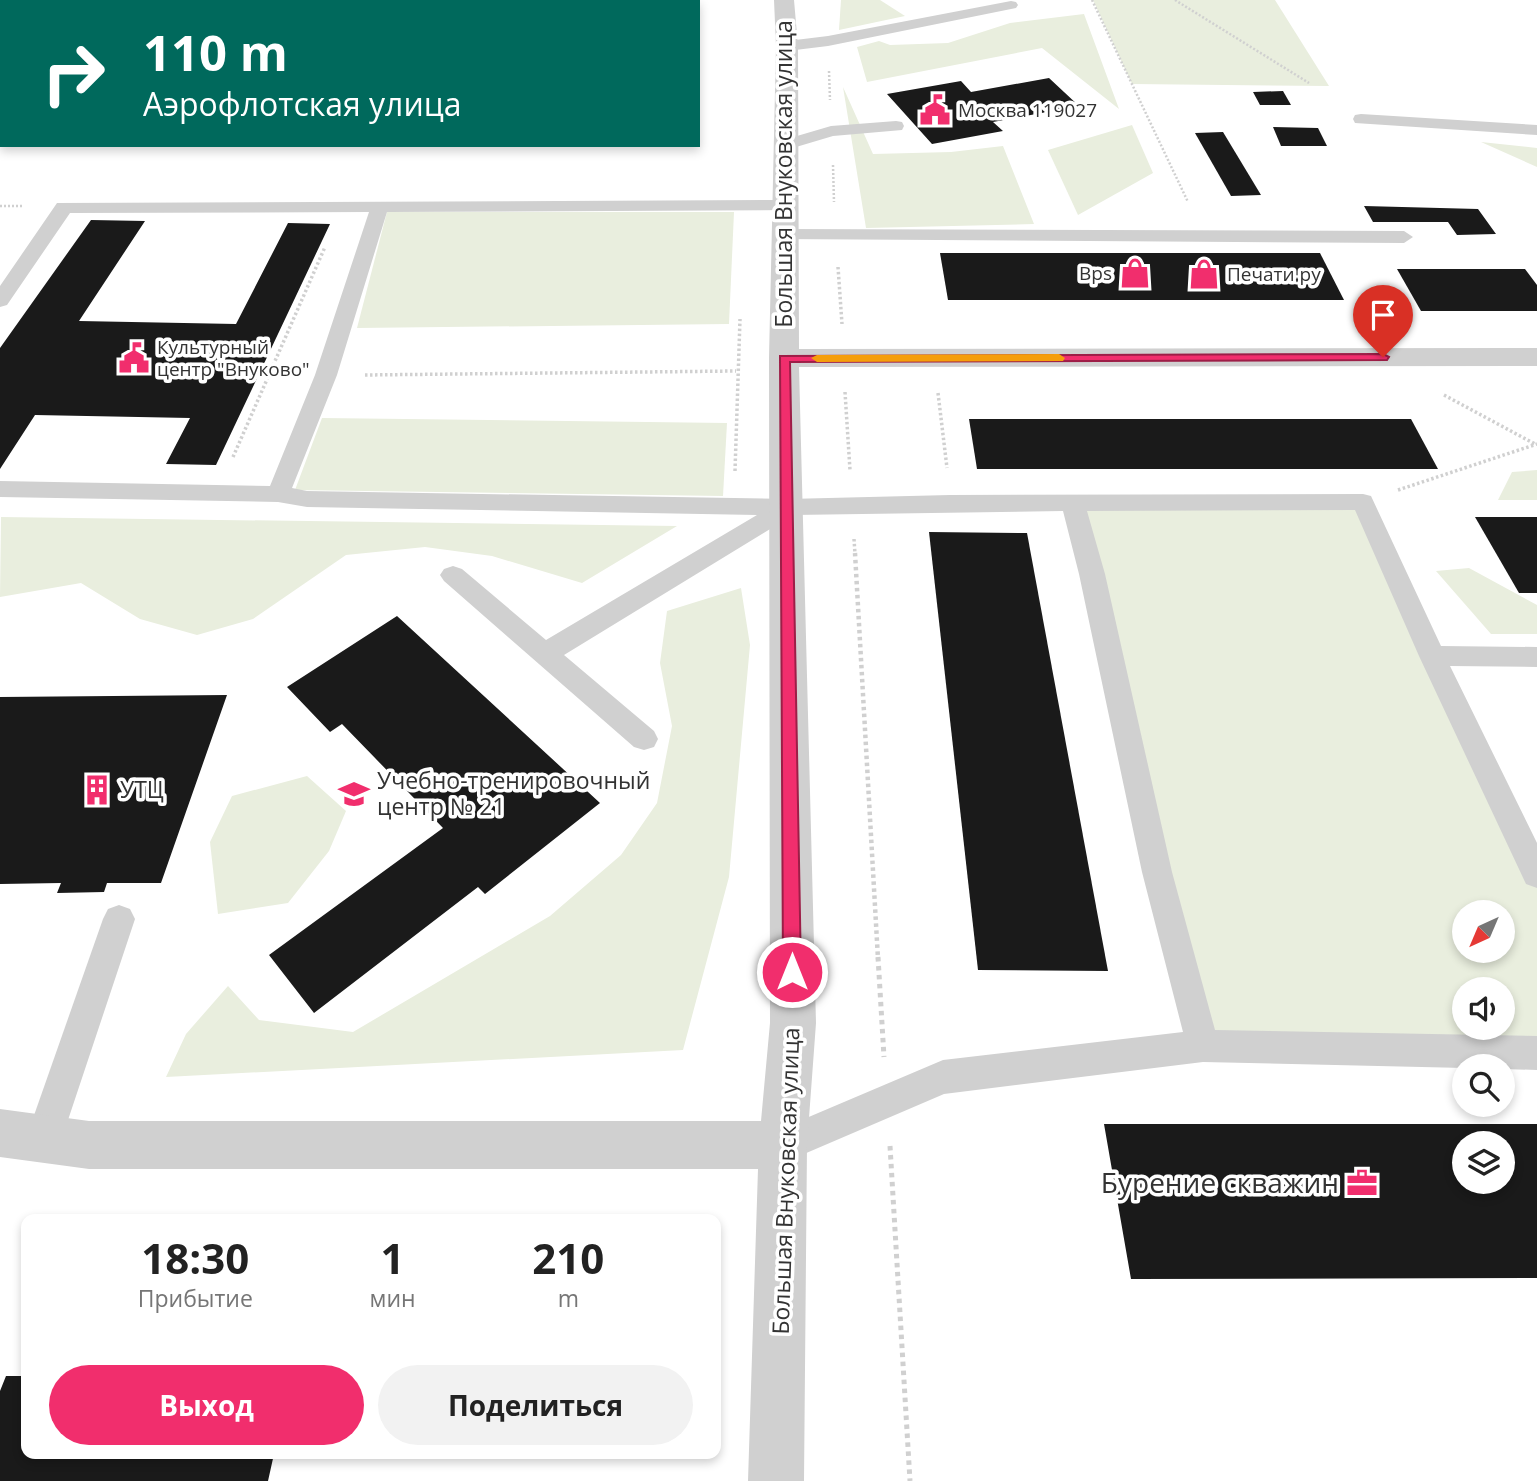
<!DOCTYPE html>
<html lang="ru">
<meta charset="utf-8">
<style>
body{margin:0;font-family:"Open Sans",sans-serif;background:#f2f2f2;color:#222;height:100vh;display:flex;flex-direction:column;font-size:26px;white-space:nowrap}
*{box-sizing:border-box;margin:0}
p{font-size:23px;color:#767676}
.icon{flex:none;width:38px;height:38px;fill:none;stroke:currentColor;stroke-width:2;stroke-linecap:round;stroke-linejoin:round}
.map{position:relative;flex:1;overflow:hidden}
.panel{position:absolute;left:21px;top:1214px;width:700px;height:245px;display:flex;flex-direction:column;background:#fff;border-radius:14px;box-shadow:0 4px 10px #0003}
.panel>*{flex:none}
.guide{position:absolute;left:0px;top:0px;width:700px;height:147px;box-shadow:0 4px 10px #0003;background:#00695c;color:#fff;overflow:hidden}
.needle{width:46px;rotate:224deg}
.tools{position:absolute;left:1452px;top:900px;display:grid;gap:14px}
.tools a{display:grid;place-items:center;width:63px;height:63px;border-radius:50%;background:#fff;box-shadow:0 4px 10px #0003;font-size:35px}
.pin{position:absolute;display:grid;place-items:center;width:60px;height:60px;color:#fff;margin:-72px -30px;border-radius:50% 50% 50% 0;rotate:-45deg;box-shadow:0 0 7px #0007}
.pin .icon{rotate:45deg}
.me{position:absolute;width:77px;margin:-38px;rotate:0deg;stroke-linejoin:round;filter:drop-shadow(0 0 5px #0008)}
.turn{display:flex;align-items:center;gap:24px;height:147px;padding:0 28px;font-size:32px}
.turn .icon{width:91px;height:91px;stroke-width:2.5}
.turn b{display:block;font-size:49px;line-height:60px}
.eta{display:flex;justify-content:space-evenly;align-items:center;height:119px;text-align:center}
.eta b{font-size:42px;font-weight:700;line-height:49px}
.button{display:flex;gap:14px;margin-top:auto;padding:14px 28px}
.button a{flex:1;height:80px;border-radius:42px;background:#f12e6d;color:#fff;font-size:28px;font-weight:700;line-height:80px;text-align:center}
.button a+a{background:#f2f2f2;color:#222}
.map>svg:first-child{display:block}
.green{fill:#e9eede;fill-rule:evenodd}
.building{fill:#1a1a1a;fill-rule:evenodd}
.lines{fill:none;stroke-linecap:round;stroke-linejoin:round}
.path-far3{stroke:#d0d0d0;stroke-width:2.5;stroke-dasharray:2 2;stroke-linecap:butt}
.path-far2{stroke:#d0d0d0;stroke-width:3.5;stroke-dasharray:2.5 2.5;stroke-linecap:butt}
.path-far1{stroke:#d0d0d0;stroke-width:4.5;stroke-dasharray:3.5 3.5;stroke-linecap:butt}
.path{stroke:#d0d0d0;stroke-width:5;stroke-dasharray:4.5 4.5;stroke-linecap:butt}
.service{fill:#d0d0d0;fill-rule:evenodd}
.minor{fill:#d0d0d0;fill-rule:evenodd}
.route{fill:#f12e6d;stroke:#9d1e47;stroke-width:2}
.slow{fill:#f59e0b}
.labels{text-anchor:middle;stroke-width:7;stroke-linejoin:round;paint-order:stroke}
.far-poi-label{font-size:19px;fill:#333;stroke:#fff;text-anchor:start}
.street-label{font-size:23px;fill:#333;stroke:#fff}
.poi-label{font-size:23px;fill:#333;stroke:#fff;text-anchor:start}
.near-poi-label{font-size:28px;fill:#333;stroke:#fff;text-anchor:end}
</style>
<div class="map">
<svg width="1537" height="1481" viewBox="0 0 1537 1481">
<rect width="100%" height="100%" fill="#fff"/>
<g class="green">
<polygon points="841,0 880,0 905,16 839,30"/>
<polygon points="1093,0 1275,0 1329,86 1132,84"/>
<polygon points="1084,14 1119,109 1042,48 867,82 857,47 879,41 890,45 948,43 1010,23"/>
<polygon points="843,87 873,154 951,152 1003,146 1034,224 866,228"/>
<polygon points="1132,125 1153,173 1078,215 1048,150"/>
<polygon points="1481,142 1537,148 1537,167"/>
<polygon points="387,212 734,212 729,324 357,328"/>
<polygon points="322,418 727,423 723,496 295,490"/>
<polygon points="1537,470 1537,500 1498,500 1512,472"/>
<path d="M 1363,502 L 1537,874 L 1537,1053 L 1203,1046 L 1073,503 ZM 1465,912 L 1503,912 L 1503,950 L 1465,950 ZM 1465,989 L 1503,989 L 1503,1027 L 1465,1027 Z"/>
<polygon points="1,517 677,526 582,583 492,556 425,547 346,555 253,619 197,635 140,619 81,583 0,597"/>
<polygon points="1469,568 1537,605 1537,634 1491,634 1436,571"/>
<polygon points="741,588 750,645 729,877 683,1050 166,1077 186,1034 228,986 259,1020 353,1032 550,916 621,855 657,803 672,726 660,663 667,611"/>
<polygon points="307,776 346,811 329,851 288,903 218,914 210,842 232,796"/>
</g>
<g class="building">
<polygon points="1049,78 1079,106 993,122 1003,131 932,144 887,94 961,81 971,92"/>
<polygon points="1283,91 1291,105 1260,105 1253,92"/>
<polygon points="1273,127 1318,128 1327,146 1281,146"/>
<polygon points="1223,132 1261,195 1231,196 1195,133"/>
<polygon points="1364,206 1478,209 1496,234 1457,235 1448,222 1373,222"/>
<polygon points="91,220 145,221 79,321 236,324 288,223 330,224 216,465 166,464 190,418 35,415 0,469 0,348"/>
<polygon points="940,253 1320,253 1344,300 948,300"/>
<polygon points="1397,269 1525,269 1537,285 1537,311 1421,311"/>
<polygon points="969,419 1411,419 1438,469 977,469"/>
<polygon points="1475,517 1537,517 1537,593 1519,593"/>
<polygon points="929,532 1027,533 1108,971 978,970"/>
<polygon points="397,616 600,803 485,894 478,887 314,1013 269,955 443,828 342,724 330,732 287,687"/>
<polygon points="227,695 161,883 107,883 104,892 57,893 61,883 0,884 0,697"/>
<path d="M 1104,1124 L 1537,1124 L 1537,1278 L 1131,1279 ZM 1465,1143 L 1503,1143 L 1503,1181 L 1465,1181 Z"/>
<polygon points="6,1376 26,1376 26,1454 274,1454 268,1481 0,1481 0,1391"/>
</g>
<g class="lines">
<g class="path-far3">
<polyline points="1092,0 1188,202"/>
<polyline points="1175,0 1309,83"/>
<polyline points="829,71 830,100"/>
<polyline points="833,165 834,202"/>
<polyline points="0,206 24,206"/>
</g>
<g class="path-far2">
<polyline points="838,267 842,324"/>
<polyline points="269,375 286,375"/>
<polyline points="365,375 736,371"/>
<polyline points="845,392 850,470"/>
<polyline points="938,393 947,468"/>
<polyline points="1444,395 1535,444"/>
<polyline points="233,457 325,247"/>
<polyline points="735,471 740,319"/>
<polyline points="1398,490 1537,444"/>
<polyline points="854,539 855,554"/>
</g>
<polyline class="path-far1" points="855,553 878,959"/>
<g class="path">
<polyline points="878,957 884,1057"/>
<polyline points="890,1146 910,1481"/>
</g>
<g class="service">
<polygon points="1011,1 1016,2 1018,5 1016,8 828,46 787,51 779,46 787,41 828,36"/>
<polygon points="1361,114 1537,125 1537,135 1355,123 1353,119 1355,115"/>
<polygon points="896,121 902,122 904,126 902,130 833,136 786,150 777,145 780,141 831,126"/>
<polygon points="785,200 794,206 792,210 387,212 337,375 292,488 307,491 788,499 950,495 1363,494 1371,496 1441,646 1537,647 1537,667 1450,666 1537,843 1537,888 1526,884 1419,656 1355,510 1087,511 1105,574 1172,872 1215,1030 1537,1036 1537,1070 1503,1069 1503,1066 1465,1066 1465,1068 1203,1062 944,1094 783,1163 771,1157 765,1145 771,1133 943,1060 1183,1032 1142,872 1079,574 1063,511 793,515 564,655 654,731 658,739 654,747 644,750 634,747 444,581 440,575 444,569 453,566 462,569 546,640 757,515 307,507 278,502 0,497 0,481 270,486 315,375 369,212 70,213 7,305 0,307 0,286 57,203"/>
<polygon points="785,229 1404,231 1413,237 1404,243 778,239 776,235 778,231"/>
<polygon points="119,905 130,909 135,919 61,1141 55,1153 43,1159 31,1153 25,1141 103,919 108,909"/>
</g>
<polygon class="minor" points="774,0 794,0 798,46 799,349 1537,348 1537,366 799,367 816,1023 807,1145 804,1481 748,1481 758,1169 89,1169 0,1157 0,1109 89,1121 761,1121 770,1023 769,358 776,46"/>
</g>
<polygon class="route" points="1383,354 1389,357 1387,360 790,362 801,972 799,978 792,981 786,978 783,972 780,356"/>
<polygon class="slow" points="1059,354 1065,358 1063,361 817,362 811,358 817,355"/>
<defs>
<g id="civic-bare" transform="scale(2.415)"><path d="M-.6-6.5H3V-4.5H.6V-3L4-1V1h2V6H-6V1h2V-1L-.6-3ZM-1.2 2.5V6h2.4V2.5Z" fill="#f12e6d" stroke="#fff" stroke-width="2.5" paint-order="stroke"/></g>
<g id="shop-bare" transform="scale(2.415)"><path d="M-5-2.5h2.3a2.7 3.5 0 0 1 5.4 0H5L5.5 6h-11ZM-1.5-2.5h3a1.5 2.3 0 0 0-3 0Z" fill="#f12e6d" stroke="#fff" stroke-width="2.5" paint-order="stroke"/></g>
<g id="building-bare" transform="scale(2.415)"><path d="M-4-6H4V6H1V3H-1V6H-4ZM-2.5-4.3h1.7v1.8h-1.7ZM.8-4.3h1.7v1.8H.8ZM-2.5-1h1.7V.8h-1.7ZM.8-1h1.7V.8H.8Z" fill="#f12e6d" stroke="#fff" stroke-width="2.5" paint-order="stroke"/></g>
<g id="university-bare" transform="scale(2.415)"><path d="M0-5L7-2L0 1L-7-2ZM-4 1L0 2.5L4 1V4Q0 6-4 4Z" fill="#f12e6d" stroke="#fff" stroke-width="2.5" paint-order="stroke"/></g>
<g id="office-bare" transform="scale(2.415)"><path d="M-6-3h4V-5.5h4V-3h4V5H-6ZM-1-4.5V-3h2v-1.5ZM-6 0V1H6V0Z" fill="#f12e6d" stroke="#fff" stroke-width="2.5" paint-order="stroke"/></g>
</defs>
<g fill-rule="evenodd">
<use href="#civic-bare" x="935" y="110"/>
<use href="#shop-bare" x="1135" y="273"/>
<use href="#shop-bare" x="1204" y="274"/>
<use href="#civic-bare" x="134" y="358"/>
<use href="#building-bare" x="97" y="790"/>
<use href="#university-bare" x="354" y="794"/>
<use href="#office-bare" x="1362" y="1183"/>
</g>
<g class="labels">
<g class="far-poi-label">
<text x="958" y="117">Москва 119027</text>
<text x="1112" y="280" text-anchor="end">Bps</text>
<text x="1227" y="281">Печати.ру</text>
<text x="157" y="354">Культурный<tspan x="157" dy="22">центр "Внуково"</tspan></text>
</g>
<g class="street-label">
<text transform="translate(784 174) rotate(-90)" y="8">Большая Внуковская улица</text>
<text transform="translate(786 1181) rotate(-88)" y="8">Большая Внуковская улица</text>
</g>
<g class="poi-label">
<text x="377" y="789">Учебно-тренировочный<tspan x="377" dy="26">центр № 21</tspan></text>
<text x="120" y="798">УТЦ</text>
</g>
<g class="near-poi-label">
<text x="1339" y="1193">Бурение скважин</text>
</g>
</g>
</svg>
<div class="tools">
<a><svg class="needle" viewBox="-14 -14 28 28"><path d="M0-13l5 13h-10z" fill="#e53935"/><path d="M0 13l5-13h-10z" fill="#767676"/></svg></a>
<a><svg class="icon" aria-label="sound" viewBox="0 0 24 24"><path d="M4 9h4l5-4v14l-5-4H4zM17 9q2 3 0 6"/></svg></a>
<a><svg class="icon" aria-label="search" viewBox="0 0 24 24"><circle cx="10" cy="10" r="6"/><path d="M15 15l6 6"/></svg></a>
<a><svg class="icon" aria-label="layers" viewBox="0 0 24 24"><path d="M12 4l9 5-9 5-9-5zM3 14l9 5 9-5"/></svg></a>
</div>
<div class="pin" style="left:1383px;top:357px;background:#d93025"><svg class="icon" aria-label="arrive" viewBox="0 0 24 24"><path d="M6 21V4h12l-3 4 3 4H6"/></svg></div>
<svg class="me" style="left:792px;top:972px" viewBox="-20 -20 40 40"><circle r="17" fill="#f12e6d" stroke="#fff" stroke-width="3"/><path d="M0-11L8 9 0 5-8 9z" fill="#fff"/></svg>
<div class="guide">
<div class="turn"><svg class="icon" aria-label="right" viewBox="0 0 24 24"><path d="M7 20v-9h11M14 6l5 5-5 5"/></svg><div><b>110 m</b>Аэрофлотская улица</div></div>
</div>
<section class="panel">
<div class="eta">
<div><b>18:30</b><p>Прибытие</p></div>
<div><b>1</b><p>мин</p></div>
<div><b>210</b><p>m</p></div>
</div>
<div class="button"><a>Выход</a><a>Поделиться</a></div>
</section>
</div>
